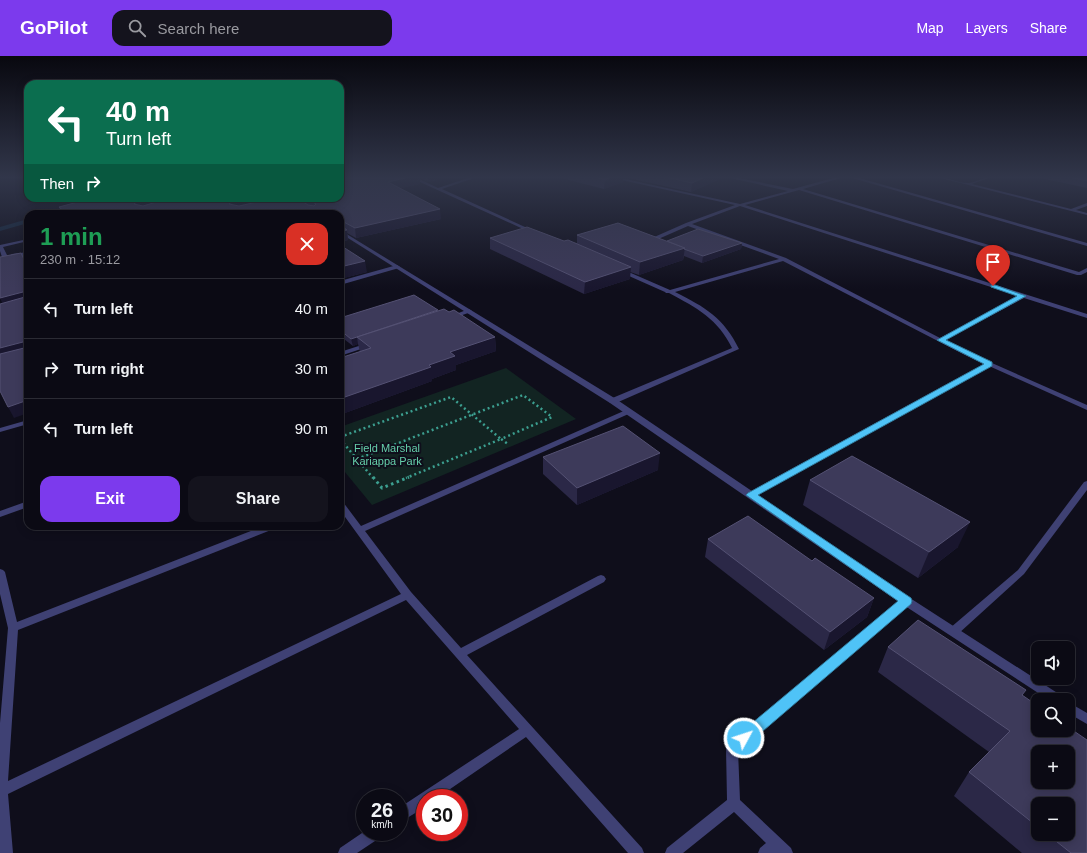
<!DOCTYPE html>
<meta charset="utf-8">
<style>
body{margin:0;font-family:Arial,sans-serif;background:#14131d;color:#f1f3f6;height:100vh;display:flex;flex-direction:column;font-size:15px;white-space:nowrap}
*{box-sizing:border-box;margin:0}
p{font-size:13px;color:#9a9aa0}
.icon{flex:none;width:22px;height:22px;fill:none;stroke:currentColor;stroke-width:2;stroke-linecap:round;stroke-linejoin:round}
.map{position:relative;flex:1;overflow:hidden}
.details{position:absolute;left:24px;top:154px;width:320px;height:320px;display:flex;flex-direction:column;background:#0b0a14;border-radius:12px;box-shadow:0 2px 10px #0003,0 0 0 1px #2b2b34}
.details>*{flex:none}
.top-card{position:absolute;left:24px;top:24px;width:320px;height:122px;border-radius:12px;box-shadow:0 2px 10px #0003,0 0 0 1px #2b2b34;background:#0b6e4f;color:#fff;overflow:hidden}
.fabs{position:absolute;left:1031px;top:585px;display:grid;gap:8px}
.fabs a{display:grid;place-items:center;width:44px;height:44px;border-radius:8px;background:#0b0a14;box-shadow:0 2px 10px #0003,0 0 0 1px #2b2b34;font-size:20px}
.speed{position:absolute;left:356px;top:733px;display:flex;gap:8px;font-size:20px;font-weight:700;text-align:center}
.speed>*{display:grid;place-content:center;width:52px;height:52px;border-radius:50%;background:#0b0a14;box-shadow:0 2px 10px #0003,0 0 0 1px #2b2b34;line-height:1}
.speed small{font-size:10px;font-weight:400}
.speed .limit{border:6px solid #d22;background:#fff;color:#111}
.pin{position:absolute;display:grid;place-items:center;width:34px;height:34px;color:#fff;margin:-41px -17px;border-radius:50% 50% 50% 0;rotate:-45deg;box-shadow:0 0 4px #0007}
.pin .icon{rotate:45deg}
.me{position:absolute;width:44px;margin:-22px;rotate:50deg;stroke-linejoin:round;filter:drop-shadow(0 0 3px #0008)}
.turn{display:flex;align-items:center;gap:14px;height:84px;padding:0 16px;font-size:18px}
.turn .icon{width:52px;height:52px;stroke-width:2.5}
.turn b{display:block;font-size:28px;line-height:34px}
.then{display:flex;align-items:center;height:38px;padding:0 16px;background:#0003;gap:8px;font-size:15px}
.round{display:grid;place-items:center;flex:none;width:42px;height:42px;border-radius:12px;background:#14131d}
.headline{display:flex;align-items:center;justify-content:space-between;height:68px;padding:0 16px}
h1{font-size:24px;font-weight:800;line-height:30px;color:#1e9e55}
.action{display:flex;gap:8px;margin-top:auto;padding:8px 16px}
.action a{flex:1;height:46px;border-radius:12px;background:#7c3aed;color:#fff;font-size:16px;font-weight:800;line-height:46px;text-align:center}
.action a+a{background:#14131d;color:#f1f3f6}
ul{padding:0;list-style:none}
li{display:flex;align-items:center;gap:12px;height:60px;padding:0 16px;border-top:1px solid #2b2b34}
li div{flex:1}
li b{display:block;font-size:15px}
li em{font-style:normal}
header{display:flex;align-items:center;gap:24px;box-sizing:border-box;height:56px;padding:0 20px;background:#7c3aed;color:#fff}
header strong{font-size:19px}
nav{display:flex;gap:22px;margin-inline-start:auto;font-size:14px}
.search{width:280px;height:36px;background:#14131d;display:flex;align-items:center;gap:10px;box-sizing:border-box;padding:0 14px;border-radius:12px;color:#9a9aa0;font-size:15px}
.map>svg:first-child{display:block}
.green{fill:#122422}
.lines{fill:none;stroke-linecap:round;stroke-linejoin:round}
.stream{fill:#14283f;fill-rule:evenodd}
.path-far1{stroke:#3c9f90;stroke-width:2.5;stroke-dasharray:2 3;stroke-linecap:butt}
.path{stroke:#3c9f90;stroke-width:3;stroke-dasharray:2.5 3.5;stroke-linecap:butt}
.minor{fill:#3f4174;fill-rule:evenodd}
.tertiary{fill:#3f4174;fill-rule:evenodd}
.wall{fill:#2b2847;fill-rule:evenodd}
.shaded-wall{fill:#19162e}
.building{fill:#3d3a5a;stroke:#545173;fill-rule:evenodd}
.route{fill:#4fc3f7;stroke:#337fa1}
.labels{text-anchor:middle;stroke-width:4;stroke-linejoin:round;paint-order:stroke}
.park-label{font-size:11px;fill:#65ceaa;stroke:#0f0e1b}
</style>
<header>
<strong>GoPilot</strong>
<div class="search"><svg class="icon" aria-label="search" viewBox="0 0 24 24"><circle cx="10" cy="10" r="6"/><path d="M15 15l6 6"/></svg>Search here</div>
<nav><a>Map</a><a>Layers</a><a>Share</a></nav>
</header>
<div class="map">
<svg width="1087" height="797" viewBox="0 0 1087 797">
<rect width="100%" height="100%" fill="#0f0e1b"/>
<polygon class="green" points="506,312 576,363 372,449 340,410 340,371"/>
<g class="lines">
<g class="stream">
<polygon points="72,152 74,153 74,154 60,158 52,158"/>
<polygon points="28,163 28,167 0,175 0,171"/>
</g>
<g class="path-far1">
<polyline points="340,381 451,341 501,383 406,422"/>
<polyline points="340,383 373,422"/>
<polyline points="357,403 523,339 552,361 501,383 508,388"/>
</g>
<polyline class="path" points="373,421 382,432 409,421"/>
<g class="minor">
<polygon points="409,121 415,121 438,132 471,121 477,121 442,133 536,176 532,177"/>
<path d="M 608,121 L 616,121 L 740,148 L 788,135 L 726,121 L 734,121 L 793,133 L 837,121 L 844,121 L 803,133 L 1079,216 L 1087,212 L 1087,216 L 1081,219 L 1077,219 L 799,134 L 745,149 L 1087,258 L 1087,262 L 1024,242 L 945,284 L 967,296 L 1087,349 L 1087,354 L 989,310 L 754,441 L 748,441 L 747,439 L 748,437 L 984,308 L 963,298 L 783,205 L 675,236 C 705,251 724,262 739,293 L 616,347 L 610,347 L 609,345 L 610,343 L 732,292 C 718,263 697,252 669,237 L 666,237 L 665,236 L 620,216 L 620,214 L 624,214 L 670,234 L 779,203 L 688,170 L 656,184 L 652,184 L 652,182 L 686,167 L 735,149 ZM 740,150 L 1019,240 L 940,282 L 786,202 L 692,168 Z"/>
<polygon points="849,121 856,121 1087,187 1087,190"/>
<path d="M 937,121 C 947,121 961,128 969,127 C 977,126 983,121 991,121 L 972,128 L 1071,153 L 1087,147 L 1087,150 L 1076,154 L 1087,157 L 1087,159 Z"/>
<polygon points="28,183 28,185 3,191 8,201 0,207 0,202 2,201 0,195 0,189"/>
<polygon points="28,196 28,200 12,202 9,200 12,198"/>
<polygon points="397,209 400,211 399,212 340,229 340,225"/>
<polygon points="469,253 472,255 471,256 451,263 448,261"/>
<polygon points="368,287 370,288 370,290 340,300 340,296"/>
<polygon points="626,354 629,354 633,356 365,475 411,536 461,592 598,520 601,519 604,520 606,523 604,526 467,599 642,792 644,797 628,797 526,681 437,742 425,742 425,751 399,767 399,752 519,673 406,544 8,738 13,797 0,797 0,667 8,572 0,538 0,513 3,514 5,516 17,566 264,470 278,470 276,472 18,574 8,725 401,538 340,454 340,445 343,446 361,470"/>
<polygon points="28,364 28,368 0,376 0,372"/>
<polygon points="1087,425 1087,434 1024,518 958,578 954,579 950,578 949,575 950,572 1018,514 1084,426"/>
<polygon points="28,445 28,451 0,461 0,455"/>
<polygon points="906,541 910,542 911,545 910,548 738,694 740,744 791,792 793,797 758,797 760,792 766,787 734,756 683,797 665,797 667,792 727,744 726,692 728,688 902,542"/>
<polygon points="365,775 383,776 381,781 357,797 338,797 340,792"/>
</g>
<g class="tertiary">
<polygon points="340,174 616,343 910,542 1062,640 1064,644 1049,644 902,548 610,347 340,177"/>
<polygon points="1068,646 1087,657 1087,668 1068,657"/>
</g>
</g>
<g class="wall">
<polygon points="340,121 448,121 428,126 420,122 420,128 400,132 441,163 356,182 347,177 348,184 341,186 343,191 367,216 340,223 340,158 61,158 59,151 93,142 340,142"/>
<polygon points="557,121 623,121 623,126 604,133"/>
<polygon points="624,121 724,121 691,136"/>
<polygon points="1036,121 1087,121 1087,132"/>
<polygon points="577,179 667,185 742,187 741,193 702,207 684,200 683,204 639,219 630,216 630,223 584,238 490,193 490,182 564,185 577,187"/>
<polygon points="438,255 495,281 496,295 456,309 456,314 432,323 432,325 345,357 340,352 340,302 360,296 358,288 353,290 340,280 340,262"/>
<polygon points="543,401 658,414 577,449 543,418"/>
<polygon points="810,424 958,491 918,522 803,449"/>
<polygon points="708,483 874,542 867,561 824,594 705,501"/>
<path d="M 888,591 L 1023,640 L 1087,797 L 1022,797 L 954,740 L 969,716 L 989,696 L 878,616 ZM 1038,748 L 1068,778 L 1038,778 Z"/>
</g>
<g class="shaded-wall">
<polygon points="408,121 420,121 420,128 389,135 388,126"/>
<polygon points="428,121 448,121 428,126"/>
<polygon points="611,121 623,121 623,126 604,133 605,124"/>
<polygon points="705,121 724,121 691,136 692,127"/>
<polygon points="152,142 189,142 139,157 134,148 135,147"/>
<polygon points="252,142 288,142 231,158 229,148 230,147"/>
<polygon points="440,153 441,163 356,182 355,172"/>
<polygon points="347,174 348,184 340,186 340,175"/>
<polygon points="340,186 342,186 344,197 340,198"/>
<polygon points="742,187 741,193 702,207 703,200"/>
<polygon points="685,192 683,204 639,219 640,206"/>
<polygon points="365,205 367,216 340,223 340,211"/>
<polygon points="631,211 630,223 584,238 585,226"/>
<polygon points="23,236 28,246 4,251 0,242"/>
<polygon points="438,254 357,281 358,288 353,290 351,283"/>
<polygon points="495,281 496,295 456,309 456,314 432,323 432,325 345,357 342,342 429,309 450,296"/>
<polygon points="23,286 28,297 0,303 0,292"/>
<polygon points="28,344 28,357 14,362 8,351"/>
<polygon points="660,397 658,414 577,449 577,432"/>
<polygon points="970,466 958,491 918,522 929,496"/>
<polygon points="874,542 867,561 824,594 830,576"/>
</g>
<g class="building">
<polygon points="340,121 409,121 388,126 440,153 355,172 340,164 340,158 67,158 59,151 93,142 152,142 135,147 134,148 143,150 170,142 252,142 230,147 229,148 239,150 275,142 297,142 308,149 314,150 316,148 307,142 340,142"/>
<polygon points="595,121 611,121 605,124"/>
<polygon points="666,121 705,121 692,127"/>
<polygon points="1069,121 1087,121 1087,125"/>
<polygon points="618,167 685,192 640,206 577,179"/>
<polygon points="340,169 347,174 340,175"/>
<polygon points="527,171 564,185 568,184 631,211 585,226 490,182"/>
<polygon points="698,173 742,187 703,200 684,193 685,192 667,185"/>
<polygon points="340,189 365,205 340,211"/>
<polygon points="21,197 28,212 28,344 8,351 0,335 0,298 24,292 25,287 23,286 0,292 0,248 25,241 25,237 23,236 0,242 0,201"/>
<polygon points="414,239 438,254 351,283 340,274 340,262"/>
<polygon points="444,253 449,256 454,254 495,281 450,296 455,300 429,309 431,311 342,342 340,340 340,302 371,292 357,281"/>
<polygon points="623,370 660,397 577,432 543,401"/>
<polygon points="852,400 970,466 929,496 810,424"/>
<polygon points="748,460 812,505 815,502 874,542 830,576 708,483"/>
<path d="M 918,564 L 1026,634 L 1022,639 L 1038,650 L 1038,674 L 1068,674 L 1068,671 L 1087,684 L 1087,797 L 1071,797 L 1047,778 L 1068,778 L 1068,748 L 1038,748 L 1038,771 L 969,716 L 1010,675 L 888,591 ZM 1038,696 L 1068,696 L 1068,726 L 1038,726 Z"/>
</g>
<linearGradient id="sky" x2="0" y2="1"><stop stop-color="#08080f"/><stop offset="0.52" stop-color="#31364a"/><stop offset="1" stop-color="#31364a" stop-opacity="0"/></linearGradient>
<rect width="1087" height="233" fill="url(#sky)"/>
<polygon class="route" points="991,229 995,229 1026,240 946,284 992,306 992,310 758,439 911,542 912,545 911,548 749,687 744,688 739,687 737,682 739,678 898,545 746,439 748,437 984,308 937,284 1017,240 991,231"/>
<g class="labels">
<g class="park-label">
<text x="387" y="396">Field Marshal<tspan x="387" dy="13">Kariappa Park</tspan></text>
</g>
</g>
</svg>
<div class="fabs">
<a><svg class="icon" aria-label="sound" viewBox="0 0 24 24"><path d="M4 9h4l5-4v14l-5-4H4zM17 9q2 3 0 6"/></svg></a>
<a><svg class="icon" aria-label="search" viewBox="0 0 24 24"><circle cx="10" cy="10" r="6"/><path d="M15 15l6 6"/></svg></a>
<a>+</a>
<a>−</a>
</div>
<div class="speed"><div>26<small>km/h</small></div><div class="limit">30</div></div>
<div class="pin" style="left:993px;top:230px;background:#d93025"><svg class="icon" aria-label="arrive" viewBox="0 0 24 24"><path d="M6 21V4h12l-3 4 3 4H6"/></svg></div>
<svg class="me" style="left:744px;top:682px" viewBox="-20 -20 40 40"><circle r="17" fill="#4fc3f7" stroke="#fff" stroke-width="3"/><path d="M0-11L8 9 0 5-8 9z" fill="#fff"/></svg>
<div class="top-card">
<div class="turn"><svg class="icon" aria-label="left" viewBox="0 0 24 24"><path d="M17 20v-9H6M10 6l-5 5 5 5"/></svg><div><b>40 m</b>Turn left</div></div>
<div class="then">Then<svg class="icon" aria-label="right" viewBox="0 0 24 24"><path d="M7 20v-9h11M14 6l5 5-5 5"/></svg></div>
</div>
<section class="details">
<div class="headline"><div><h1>1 min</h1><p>230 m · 15:12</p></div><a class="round" style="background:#d93025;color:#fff"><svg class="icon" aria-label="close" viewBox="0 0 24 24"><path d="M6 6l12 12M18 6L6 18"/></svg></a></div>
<ul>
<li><svg class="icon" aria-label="left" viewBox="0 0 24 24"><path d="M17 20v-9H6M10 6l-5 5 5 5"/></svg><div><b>Turn left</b></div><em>40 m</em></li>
<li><svg class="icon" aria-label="right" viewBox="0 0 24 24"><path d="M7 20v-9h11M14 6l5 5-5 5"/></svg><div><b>Turn right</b></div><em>30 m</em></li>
<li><svg class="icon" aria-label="left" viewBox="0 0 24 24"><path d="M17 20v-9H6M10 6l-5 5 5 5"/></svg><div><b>Turn left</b></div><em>90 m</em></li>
</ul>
<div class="action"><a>Exit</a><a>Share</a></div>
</section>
</div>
